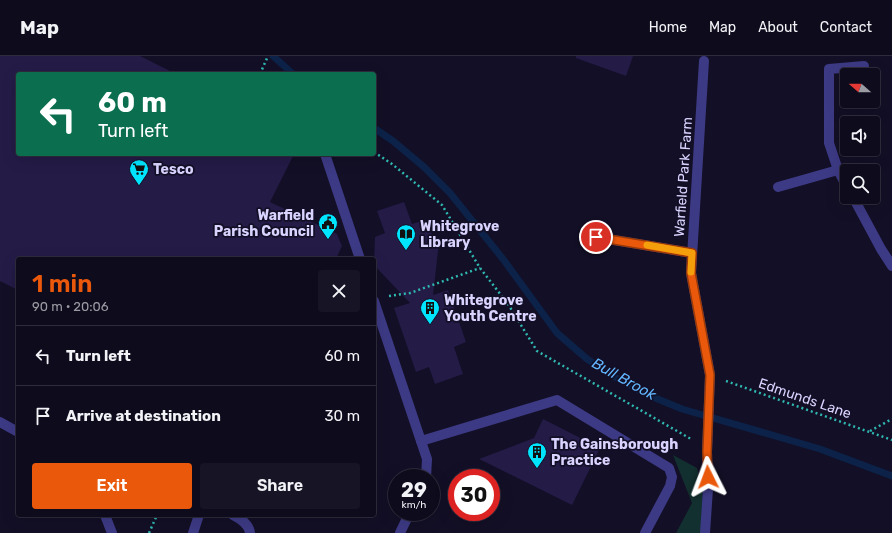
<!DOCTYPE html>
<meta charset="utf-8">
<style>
body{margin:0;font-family:Rubik,sans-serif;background:#171425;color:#f1f3f6;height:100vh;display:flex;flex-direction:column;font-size:15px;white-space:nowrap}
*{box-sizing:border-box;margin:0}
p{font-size:13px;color:#9b9ba3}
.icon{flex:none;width:22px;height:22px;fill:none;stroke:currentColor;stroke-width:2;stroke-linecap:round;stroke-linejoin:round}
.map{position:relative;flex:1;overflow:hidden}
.drawer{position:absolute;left:16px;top:201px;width:360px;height:260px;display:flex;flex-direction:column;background:#0e0b1c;border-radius:4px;box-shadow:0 4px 16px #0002,0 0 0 1px #2e2b3b}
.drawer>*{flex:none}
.banner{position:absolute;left:16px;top:16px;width:360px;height:84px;border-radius:4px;box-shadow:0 4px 16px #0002,0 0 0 1px #2e2b3b;background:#0b6e4f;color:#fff;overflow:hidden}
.needle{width:26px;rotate:290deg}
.buttons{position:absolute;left:840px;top:12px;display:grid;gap:8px}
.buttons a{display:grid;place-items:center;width:40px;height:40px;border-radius:4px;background:#0e0b1c;box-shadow:0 4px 16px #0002,0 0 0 1px #2e2b3b;font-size:20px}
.speed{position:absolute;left:388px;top:413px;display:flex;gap:8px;font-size:20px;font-weight:700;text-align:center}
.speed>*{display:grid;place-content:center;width:52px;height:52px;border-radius:50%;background:#0e0b1c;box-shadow:0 4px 16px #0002,0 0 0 1px #2e2b3b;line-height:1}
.speed small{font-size:10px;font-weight:400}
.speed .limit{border:6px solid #d22;background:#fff;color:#111}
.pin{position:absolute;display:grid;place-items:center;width:34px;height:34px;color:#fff;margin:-17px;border:2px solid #fff;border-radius:50%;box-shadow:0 1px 4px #0007}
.me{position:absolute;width:44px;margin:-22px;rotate:357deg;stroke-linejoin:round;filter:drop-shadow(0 0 3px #0008)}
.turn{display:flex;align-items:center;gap:14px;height:84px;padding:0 16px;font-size:18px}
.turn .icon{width:52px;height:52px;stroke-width:2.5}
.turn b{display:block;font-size:28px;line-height:34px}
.round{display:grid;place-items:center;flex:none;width:42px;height:42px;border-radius:4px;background:#171425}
.headline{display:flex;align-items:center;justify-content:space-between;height:68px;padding:0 16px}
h1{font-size:24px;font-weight:600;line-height:30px;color:#ea580c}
.button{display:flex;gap:8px;margin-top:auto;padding:8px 16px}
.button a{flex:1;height:46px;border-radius:4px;background:#ea580c;color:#fff;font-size:16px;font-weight:600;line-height:46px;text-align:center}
.button a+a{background:#171425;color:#f1f3f6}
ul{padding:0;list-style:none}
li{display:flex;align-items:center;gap:12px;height:60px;padding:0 16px;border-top:1px solid #2e2b3b}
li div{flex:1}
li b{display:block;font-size:15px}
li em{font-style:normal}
header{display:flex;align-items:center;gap:24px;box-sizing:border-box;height:56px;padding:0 20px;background:#0e0b1c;border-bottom:1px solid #2e2b3b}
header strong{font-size:19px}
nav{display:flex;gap:22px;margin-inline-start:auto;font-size:14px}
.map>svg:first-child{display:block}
.green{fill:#12302f}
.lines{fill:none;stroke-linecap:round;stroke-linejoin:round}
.stream{stroke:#0c2248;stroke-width:7}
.building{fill:#241b47}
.path{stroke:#2fb8b0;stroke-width:2.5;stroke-dasharray:2 3;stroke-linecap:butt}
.service{stroke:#3d3a85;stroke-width:10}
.minor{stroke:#3d3a85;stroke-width:10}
.route-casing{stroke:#983908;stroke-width:10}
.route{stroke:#ea580c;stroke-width:7}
.slow{stroke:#f59e0b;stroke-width:7}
.labels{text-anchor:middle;stroke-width:3.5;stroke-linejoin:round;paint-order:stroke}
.poi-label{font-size:14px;font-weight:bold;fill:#d9d4ff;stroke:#130f26;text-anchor:start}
.street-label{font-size:14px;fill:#d9d4ff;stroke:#130f26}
.water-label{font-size:15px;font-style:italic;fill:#62b6ff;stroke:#130f26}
</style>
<header>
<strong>Map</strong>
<nav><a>Home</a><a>Map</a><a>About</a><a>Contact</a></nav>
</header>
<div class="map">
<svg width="892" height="477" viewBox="0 0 892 477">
<rect width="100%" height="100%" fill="#130f26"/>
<polygon class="green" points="673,399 697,412 703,435 701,477 676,477 692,447"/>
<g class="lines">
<g class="stream">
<polyline points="273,0 293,18"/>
<polyline points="374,72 393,85 424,111 450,137 503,203 557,277 587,303 613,320 648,339 682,353 820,393 892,420"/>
</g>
</g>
<g class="building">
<polygon points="0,0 140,0 176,18 18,18 18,98 294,98 270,146 337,178 342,190 336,203 18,203 18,234 0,225"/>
<polygon points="576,0 633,0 626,20 576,2"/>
<polygon points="404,146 412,168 421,165 439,186 433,239 448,234 466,286 454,291 463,318 435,328 429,311 416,316 394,252 410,247 374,209 375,181 385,177 377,155"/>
<polygon points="543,363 600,392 572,449 479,403 534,382"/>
</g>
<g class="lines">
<g class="path">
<polyline points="260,18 268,0"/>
<polyline points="374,96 392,108 442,149 480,212 508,248 537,295 691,383"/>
<polyline points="389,240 410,237 480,212"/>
<polyline points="726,325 892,384"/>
<polyline points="870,375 892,363"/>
<polyline points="149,477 157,459"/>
</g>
<g class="service">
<polyline points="325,98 360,203"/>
<polyline points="596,181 692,197"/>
<polyline points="374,245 427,403 426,422"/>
<polyline points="0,366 18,376"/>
<polyline points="421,385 557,344 669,412 672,421 670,430 645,477"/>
<polyline points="105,459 112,477"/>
<path d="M 233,459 C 241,463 249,468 250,477"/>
<polyline points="193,477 199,459"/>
<polyline points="400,477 410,456"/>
</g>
<g class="minor">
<polyline points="704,5 691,217 710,319 707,396 708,433 705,477"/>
<polyline points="778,131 838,114"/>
<polyline points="847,131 838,114 829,87 829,13 864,10"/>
<polyline points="853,141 881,193 892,210"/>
</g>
</g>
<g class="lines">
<g class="route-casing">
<polyline id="route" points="596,181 692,197 691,217 710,319 707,396 708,421"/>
</g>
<use href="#route" class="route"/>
<polyline class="slow" points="647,189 692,197 691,216"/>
</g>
<defs>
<g id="supermarket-pin" transform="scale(1)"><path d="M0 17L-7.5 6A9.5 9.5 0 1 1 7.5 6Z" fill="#00e5ff" stroke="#130f26"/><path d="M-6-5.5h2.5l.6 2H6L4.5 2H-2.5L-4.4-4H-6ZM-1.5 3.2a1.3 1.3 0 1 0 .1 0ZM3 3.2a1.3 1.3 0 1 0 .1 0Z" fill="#111"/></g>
<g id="civic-pin" transform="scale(1)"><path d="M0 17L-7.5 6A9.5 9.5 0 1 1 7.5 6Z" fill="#00e5ff" stroke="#130f26"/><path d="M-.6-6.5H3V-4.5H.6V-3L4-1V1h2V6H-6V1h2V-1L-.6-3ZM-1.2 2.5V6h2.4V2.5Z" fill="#111"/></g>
<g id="library-pin" transform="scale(1)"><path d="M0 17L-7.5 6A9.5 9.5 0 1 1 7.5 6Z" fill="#00e5ff" stroke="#130f26"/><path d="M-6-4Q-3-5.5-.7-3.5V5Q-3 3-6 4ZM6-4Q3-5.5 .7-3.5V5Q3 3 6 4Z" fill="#111"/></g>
<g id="building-pin" transform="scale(1)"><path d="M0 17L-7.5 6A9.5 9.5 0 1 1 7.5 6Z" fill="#00e5ff" stroke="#130f26"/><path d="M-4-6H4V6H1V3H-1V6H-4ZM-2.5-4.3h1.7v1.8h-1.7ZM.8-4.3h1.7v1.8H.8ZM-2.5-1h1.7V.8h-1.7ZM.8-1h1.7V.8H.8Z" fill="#111"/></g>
</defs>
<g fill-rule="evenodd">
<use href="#supermarket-pin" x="139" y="113"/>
<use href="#civic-pin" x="328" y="167"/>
<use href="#library-pin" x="406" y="178"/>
<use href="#building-pin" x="430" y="252"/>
<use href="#building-pin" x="537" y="396"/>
</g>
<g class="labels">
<g class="poi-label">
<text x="153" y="118">Tesco</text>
<text x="314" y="164" text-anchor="end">Warfield<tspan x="314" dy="16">Parish Council</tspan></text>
<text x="420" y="175">Whitegrove<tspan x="420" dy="16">Library</tspan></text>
<text x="444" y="249">Whitegrove<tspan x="444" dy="16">Youth Centre</tspan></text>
<text x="551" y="393">The Gainsborough<tspan x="551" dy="16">Practice</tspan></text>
</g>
<g class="street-label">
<text transform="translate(683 121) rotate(-86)" y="5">Warfield Park Farm</text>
<text transform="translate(805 342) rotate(19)" y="5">Edmunds Lane</text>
</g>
<g class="water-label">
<text transform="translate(624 323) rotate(29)" y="5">Bull Brook</text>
</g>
</g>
</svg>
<div class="buttons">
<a><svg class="needle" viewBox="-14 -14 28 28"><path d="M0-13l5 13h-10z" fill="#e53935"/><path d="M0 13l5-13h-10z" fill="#9b9ba3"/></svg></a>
<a><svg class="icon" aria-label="sound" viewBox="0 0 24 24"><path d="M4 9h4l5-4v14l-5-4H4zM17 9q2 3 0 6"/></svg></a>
<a><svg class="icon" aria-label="search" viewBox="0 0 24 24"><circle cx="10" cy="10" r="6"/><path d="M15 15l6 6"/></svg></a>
</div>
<div class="speed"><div>29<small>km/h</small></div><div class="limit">30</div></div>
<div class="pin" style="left:596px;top:181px;background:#d93025"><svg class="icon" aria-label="arrive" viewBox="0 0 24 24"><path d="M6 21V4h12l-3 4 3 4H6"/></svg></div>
<svg class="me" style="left:708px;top:421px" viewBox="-20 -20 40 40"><path d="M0-17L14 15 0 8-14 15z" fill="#ea580c" stroke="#fff" stroke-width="4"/></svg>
<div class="banner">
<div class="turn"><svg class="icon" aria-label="left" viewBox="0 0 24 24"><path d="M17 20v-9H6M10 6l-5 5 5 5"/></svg><div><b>60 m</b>Turn left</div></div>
</div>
<section class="drawer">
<div class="headline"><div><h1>1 min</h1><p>90 m · 20:06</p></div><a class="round"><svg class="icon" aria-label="close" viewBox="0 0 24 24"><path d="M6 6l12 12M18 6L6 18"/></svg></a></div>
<ul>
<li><svg class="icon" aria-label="left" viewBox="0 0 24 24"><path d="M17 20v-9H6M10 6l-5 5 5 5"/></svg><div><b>Turn left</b></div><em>60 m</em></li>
<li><svg class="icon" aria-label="arrive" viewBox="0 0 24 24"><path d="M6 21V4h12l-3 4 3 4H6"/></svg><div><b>Arrive at destination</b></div><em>30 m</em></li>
</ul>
<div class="button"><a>Exit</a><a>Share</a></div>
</section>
</div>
